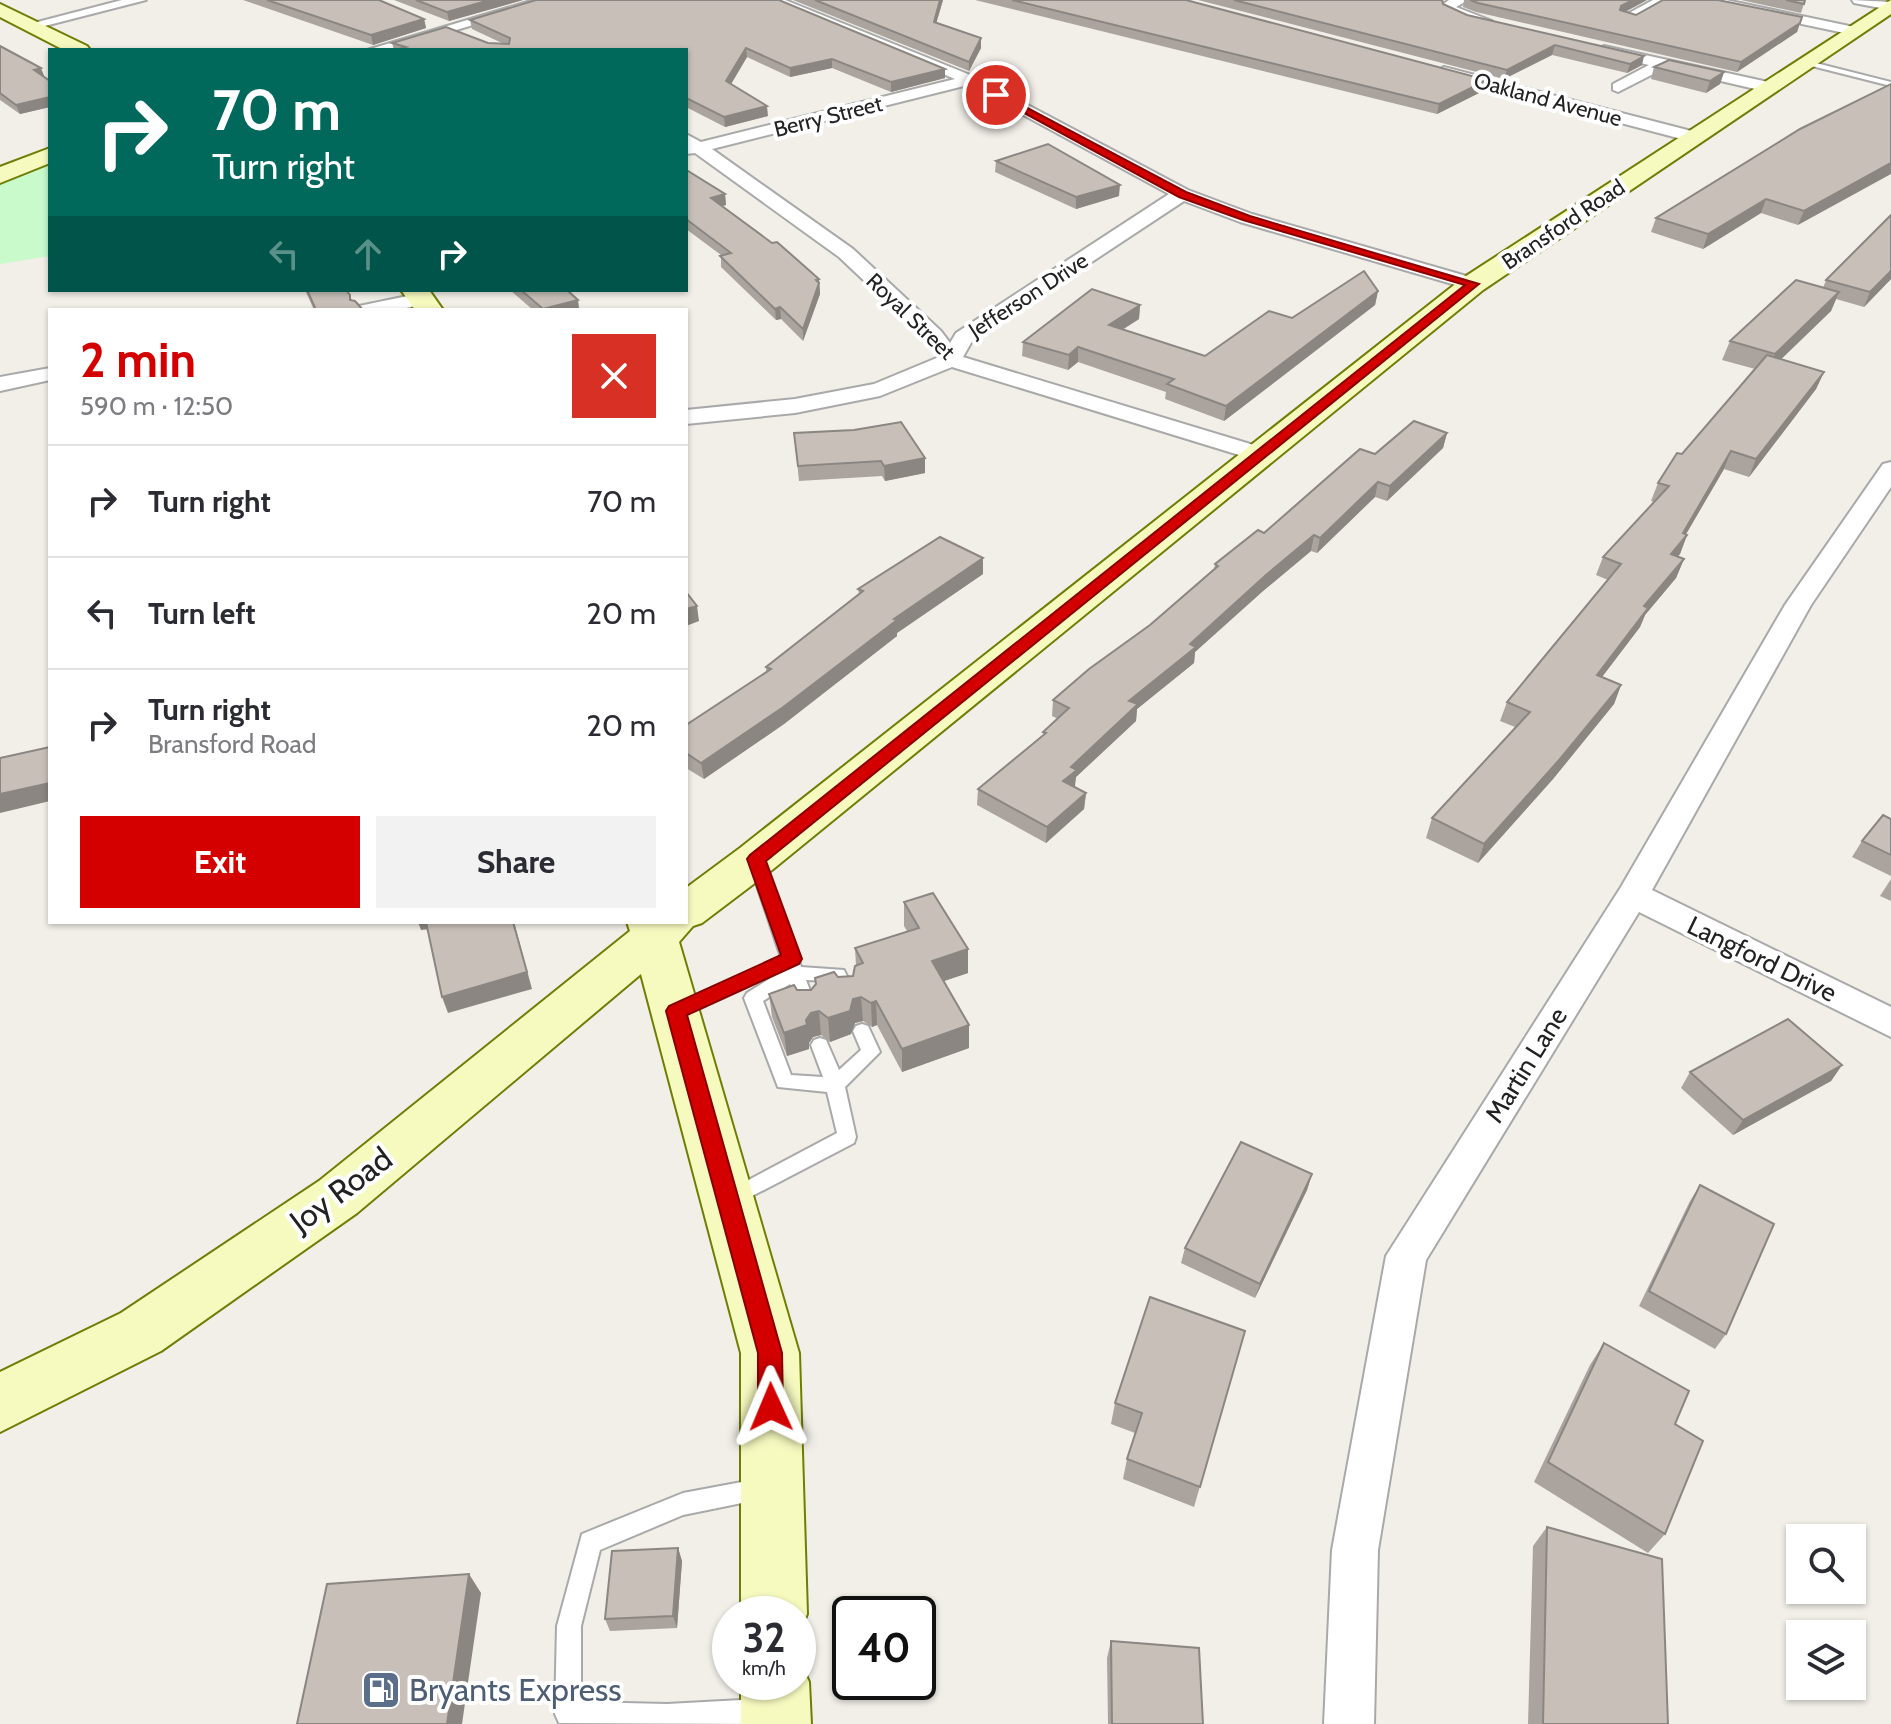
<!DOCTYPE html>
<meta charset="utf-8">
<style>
body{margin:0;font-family:Cabin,sans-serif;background:#f2f2f3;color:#2b2b33;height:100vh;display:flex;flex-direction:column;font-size:30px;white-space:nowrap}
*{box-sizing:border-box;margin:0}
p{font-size:26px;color:#7c7c81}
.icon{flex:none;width:44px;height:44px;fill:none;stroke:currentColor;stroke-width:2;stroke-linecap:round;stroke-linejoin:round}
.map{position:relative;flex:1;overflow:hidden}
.details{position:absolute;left:48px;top:308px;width:640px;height:616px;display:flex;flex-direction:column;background:#fff;border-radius:0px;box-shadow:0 2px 6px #0004}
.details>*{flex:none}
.guide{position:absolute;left:48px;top:48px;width:640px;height:244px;border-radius:0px;box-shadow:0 2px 6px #0004;background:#00695c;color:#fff;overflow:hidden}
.buttons{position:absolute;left:1786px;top:1524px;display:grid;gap:16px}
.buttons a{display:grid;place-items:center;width:80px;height:80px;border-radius:0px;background:#fff;box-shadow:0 2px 6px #0004;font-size:40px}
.speed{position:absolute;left:712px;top:1596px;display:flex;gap:16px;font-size:40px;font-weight:700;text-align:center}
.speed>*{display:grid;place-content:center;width:104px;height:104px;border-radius:50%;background:#fff;box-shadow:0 2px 6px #0004;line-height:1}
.speed small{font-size:20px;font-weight:400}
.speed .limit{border:4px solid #111;border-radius:12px;background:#fff;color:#111}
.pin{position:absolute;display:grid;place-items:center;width:68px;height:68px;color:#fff;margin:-34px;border:4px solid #fff;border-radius:50%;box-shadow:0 2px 8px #0007}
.me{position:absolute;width:88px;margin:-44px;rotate:359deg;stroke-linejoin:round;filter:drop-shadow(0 0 6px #0008)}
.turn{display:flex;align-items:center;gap:28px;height:168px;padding:0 32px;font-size:36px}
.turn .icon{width:104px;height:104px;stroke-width:2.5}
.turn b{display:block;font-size:56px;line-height:68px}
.lanes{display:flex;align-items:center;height:76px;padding:0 32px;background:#0003;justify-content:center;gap:40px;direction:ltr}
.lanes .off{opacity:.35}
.round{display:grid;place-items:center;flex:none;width:84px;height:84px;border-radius:0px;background:#f2f2f3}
.summary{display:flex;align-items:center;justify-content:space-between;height:136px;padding:0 32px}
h1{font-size:48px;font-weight:800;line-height:60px;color:#d40000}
.button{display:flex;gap:16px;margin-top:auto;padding:16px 32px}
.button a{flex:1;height:92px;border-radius:0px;background:#d40000;color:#fff;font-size:32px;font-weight:800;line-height:92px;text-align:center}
.button a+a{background:#f2f2f3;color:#2b2b33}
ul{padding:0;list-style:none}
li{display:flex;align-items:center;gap:24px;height:112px;padding:0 32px;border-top:2px solid #e1e1e2}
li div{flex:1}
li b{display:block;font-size:30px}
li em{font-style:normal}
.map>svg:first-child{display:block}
.park{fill:#c8facc}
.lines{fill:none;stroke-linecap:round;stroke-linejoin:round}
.lane-casing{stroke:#a9a9a9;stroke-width:4}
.street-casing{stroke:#a9a9a9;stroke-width:4}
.secondary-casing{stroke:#707d05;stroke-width:4}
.lane{fill:#fff;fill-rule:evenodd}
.street{fill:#fff;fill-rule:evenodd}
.secondary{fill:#f7fabf;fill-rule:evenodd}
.wall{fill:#aba49e}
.shaded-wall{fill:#8b8681}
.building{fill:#c7bfb8;stroke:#8b8681;stroke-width:2}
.route{fill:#d40000;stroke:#8a0000;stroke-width:2}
.labels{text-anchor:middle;stroke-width:8;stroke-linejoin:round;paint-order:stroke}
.far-street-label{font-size:22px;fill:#222;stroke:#fff}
.street-label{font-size:26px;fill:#222;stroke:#fff}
.near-street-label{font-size:32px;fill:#222;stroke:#fff}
.near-service-label{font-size:32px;fill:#4e5e75;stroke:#fff;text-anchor:start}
</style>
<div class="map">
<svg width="1891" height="1724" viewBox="0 0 1891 1724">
<rect width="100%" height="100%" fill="#f2efe9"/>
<polygon class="park" points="50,162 50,256 0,264 0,182"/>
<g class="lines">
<g class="lane-casing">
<g id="lane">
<polygon points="1804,60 1891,82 1891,86 1804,64"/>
<polygon points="756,853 764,859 801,967 844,970 855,993 852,998 840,998 832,981 806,980 816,1006 813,1011 801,1011 790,984 763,1001 791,1075 823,1077 811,1045 814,1040 820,1038 826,1040 839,1070 861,1050 853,1031 856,1026 862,1024 868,1026 880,1052 845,1087 856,1137 854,1143 733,1206 726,1204 723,1198 726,1192 837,1133 827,1092 778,1087 744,998 747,993 785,969 683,1016 677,1018 671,1016 668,1011 671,1006 781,957 748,859"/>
<polygon points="763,1478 771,1481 774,1489 771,1497 683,1515 600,1550 581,1626 581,1702 667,1704 760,1699 769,1703 773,1712 769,1721 761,1724 559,1723 555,1714 557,1626 582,1534 683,1493"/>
</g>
</g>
<g class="street-casing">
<g id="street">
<polygon points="122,0 146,0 33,29 26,25"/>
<polygon points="534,0 556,0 390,50 367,50"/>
<path d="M 766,0 L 785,0 L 975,77 L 1188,190 L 1252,214 L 1480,280 L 1483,284 L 1480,288 L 1466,288 L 1240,222 L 1184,201 L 972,341 L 963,357 L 1270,450 L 1274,455 L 1270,460 L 1262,462 L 952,367 L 880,396 L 795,413 L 686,424 L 686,410 L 795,399 L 874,384 L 939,357 L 926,339 L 839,257 L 695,153 L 686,154 L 686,134 L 701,142 L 955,79 ZM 968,85 L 1169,194 L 956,333 L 950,343 L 941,331 L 853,249 L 712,149 Z"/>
<polygon points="1449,0 1468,0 1456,7 1492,21 1485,25 1444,12 1442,5"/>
<polygon points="1653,0 1671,0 1632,21 1620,18"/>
<polygon points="1699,0 1726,0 1854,27 1861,31 1854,35 1706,4"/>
<polygon points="1852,0 1891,2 1891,10 1854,3"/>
<polygon points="1604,46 1768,82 1776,87 1768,92 1665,68 1618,92 1613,90 1613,84 1649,65 1599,53 1597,50"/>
<polygon points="1444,67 1699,133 1701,137 1693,142 1439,75 1436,72"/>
<polygon points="422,293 432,299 429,303 397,310 356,310 359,306"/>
<polygon points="50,368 50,380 0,391 0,377"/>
<polygon points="1891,462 1891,487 1811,605 1652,890 1891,1007 1891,1037 1639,912 1426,1260 1378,1550 1374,1724 1324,1724 1332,1550 1386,1256 1621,887 1785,605 1883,464"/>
</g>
</g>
<g class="secondary-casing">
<g id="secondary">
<polygon points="1891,0 1891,14 1483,290 772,870 702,923 693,926 679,942 799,1353 807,1614 798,1636 798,1614 741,1614 741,1353 641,974 357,1213 161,1351 0,1432 0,1372 121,1313 319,1181 630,931 627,922 686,922 686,888 740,848 1463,278"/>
<polygon points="0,4 87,46 90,50 64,50 0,17"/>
<polygon points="50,148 50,163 0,183 0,167"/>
<polygon points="401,290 429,290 443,310 415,310"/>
<polygon points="798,1657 809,1682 811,1724 741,1724 741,1682 798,1682"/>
</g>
</g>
<use href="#lane" class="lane"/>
<use href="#street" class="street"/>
<use href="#secondary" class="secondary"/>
</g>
<g class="wall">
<polygon points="243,0 379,0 424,19 426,28 373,45"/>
<polygon points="394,0 523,0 449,21"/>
<polygon points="536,0 945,78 891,92 832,68 790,77 747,57 731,84 768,116 725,127 686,107 686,50 394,50 392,43 504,44 472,29 470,20"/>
<polygon points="793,0 943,0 936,23 981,48 969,71"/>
<polygon points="975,0 1186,0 1485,90 1437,114"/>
<polygon points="1198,0 1444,0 1442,1 1443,4 1467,15 1642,65 1627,73 1552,55 1504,79"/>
<polygon points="1464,0 1647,0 1625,12 1636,15 1800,23 1797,32 1737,72 1476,12 1463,7"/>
<polygon points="1741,0 1805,0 1801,13"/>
<polygon points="0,46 50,81 50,107 20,114 0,100"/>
<polygon points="1654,67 1724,72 1720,84 1706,93 1651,79"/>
<polygon points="1891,84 1798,225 1761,213 1703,249 1651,232 1656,218"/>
<polygon points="996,161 1119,196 1076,209 995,172"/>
<polygon points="686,171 725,194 726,205 722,206 819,279 820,294 803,341 781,319 776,320 721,267 721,255 686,229"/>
<polygon points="1891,215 1891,279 1864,307 1836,299 1831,311 1781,359 1824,372 1816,389 1749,477 1724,469 1686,534 1687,535 1680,554 1677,556 1684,559 1676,578 1645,615 1640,627 1602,677 1621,685 1614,704 1553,779 1478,863 1426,838 1432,818 1515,727 1500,721 1507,702 1608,580 1596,575 1603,557 1654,502 1651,501 1658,483 1755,369 1722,360 1730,341 1823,288 1826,280"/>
<polygon points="305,290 346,290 352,300 363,310 314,310"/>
<polygon points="510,290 567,290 578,300 579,310 533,310"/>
<polygon points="1378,291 1375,305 1224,421 1165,399 1166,392 1078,362 1068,370 1022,356 1023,342 1140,305 1139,319 1123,329 1205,356 1292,318"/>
<polygon points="794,433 925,458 925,473 885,481 882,476 799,481"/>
<polygon points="1447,433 1443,448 1387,501 1375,497 1317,553 1311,551 1263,591 1195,652 1194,663 1137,709 1136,721 1076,777 1074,787 1086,793 1084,809 1046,843 977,805 978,789 1043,735 1043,732 1058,719 1052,716 1053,700 1150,625 1214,569 1215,564 1264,533 1375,454"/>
<polygon points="983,574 897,633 897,636 784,724 704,779 686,768 686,725 766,673 766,667 859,594 858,589"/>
<polygon points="1891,819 1891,876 1852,857 1862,841"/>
<polygon points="1891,879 1891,901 1880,896"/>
<polygon points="904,902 968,973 944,981 969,1048 902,1072 877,1025 872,1027 863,1021 855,1023 851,1034 830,1042 821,1035 813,1037 809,1043 809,1049 787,1056 772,1017 769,994 797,990 811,990 838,977 853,976 856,966 855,948 907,931 904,926"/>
<polygon points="1842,1065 1831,1081 1733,1135 1681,1088 1690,1072"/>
<polygon points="1312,1174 1307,1190 1255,1298 1181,1263 1185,1248"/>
<polygon points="1700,1185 1726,1334 1715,1349 1639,1306 1690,1201"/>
<polygon points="1245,1331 1194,1507 1123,1479 1127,1459 1135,1433 1111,1424 1115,1403"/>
<polygon points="1604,1343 1675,1424 1665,1534 1648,1553 1534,1482 1590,1365"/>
<polygon points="1547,1527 1668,1724 1528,1724 1533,1546"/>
<polygon points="678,1548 682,1561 677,1628 610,1631 605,1619"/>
<polygon points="1111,1641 1203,1724 1108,1724 1107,1658"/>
</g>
<g class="shaded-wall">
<polygon points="490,0 523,0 449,21 447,12"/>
<polygon points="940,0 943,0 934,31 934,22"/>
<polygon points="1633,0 1647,0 1619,15 1621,6"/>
<polygon points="424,19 426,28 373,45 371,35"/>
<polygon points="1800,23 1797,32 1737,72 1741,62"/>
<polygon points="981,38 981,48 969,71 969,62"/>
<polygon points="1555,45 1552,55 1504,79 1507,70"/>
<polygon points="746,48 747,57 727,91 726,81"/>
<polygon points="1644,56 1642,65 1627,73 1630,64"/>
<polygon points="832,59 832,68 790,77 790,68"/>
<polygon points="41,68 45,78 34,70"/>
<polygon points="945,69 945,78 891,92 891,82"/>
<polygon points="1724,72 1720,84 1706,93 1710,81"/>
<polygon points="1487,80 1485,90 1437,114 1439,104"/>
<polygon points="50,97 50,107 20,114 16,105"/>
<polygon points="767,106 768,116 725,127 724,117"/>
<polygon points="1891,163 1891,174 1798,225 1804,211"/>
<polygon points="1120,185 1119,196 1076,209 1076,197"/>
<polygon points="725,194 726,205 712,209 711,198"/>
<polygon points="1766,199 1761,213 1703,249 1708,234"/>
<polygon points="1891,271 1891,279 1864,307 1870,292"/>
<polygon points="819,279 820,294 803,341 803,329 816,280"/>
<polygon points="1378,291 1375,305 1224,421 1226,406"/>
<polygon points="1839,292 1831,311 1767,373 1775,354"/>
<polygon points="578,300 579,310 543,310 543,309"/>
<polygon points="1140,305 1139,319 1108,339 1109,325"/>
<polygon points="780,307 781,319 776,320 775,309"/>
<polygon points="1078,347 1078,362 1068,370 1069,355"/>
<polygon points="1824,372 1816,389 1749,477 1756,459"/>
<polygon points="1447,433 1443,448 1387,501 1390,486"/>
<polygon points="1731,451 1724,469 1682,541 1687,535 1680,554 1663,573 1671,554"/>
<polygon points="925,458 925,473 885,481 884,466"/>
<polygon points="1378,482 1375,497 1317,553 1320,538"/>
<polygon points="1314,535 1311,551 1263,591 1195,652 1194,663 1137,709 1136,721 1076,777 1075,786 1062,798 1063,781 1071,767 1129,701 1266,575"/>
<polygon points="983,558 983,574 897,633 897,636 784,724 704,779 701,763 894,619"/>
<polygon points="1684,559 1676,578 1645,615 1640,627 1589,694 1597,675 1644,606"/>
<polygon points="697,606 699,621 686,626 686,609"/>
<polygon points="1621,685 1614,704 1553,779 1478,863 1484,844"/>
<polygon points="50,783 50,801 0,813 0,794"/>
<polygon points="1086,793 1084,809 1046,843 1047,827"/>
<polygon points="418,922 427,922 430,929 421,930"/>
<polygon points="514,922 532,989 448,1013 442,997"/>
<polygon points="968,949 968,973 932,985 932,961"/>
<polygon points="861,997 863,1021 855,1023 851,1034 830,1042 828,1018 853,999"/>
<polygon points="876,1001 877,1025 872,1027 871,1003"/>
<polygon points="819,1011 821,1035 813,1037 809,1043 809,1049 787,1056 784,1033 806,1020 811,1013"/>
<polygon points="969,1025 969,1048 902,1072 902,1049"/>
<polygon points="1842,1065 1831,1081 1733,1135 1743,1120"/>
<polygon points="1312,1174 1307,1190 1255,1298 1260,1284"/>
<polygon points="678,1548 682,1561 677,1628 673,1616"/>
<polygon points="469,1574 481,1593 462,1724 447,1724"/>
</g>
<g class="building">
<polygon points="267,0 379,0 424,19 371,35"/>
<polygon points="416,0 490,0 447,12"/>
<polygon points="536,0 779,0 945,69 891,82 832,59 790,68 746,48 726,81 767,106 724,117 686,98 686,50 396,50 406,47 392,43 446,27 488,43 509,44 510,38 470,20"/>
<polygon points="815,0 940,0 934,22 981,38 969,62"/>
<polygon points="1012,0 1186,0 1487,80 1439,104"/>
<polygon points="1234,0 1442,0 1443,4 1467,15 1644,56 1630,64 1555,45 1507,70"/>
<polygon points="1470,0 1633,0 1621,6 1620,10 1636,15 1663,0 1718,0 1802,17 1800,23 1741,62 1478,3"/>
<polygon points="1786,0 1805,0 1804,4"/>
<polygon points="0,46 41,68 34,70 50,81 50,97 16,105 0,93"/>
<polygon points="1669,60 1724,72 1710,81 1654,67"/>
<polygon points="1891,84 1891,163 1804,211 1766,199 1708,234 1656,218 1800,129"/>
<polygon points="1048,144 1120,185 1076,197 996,161"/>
<polygon points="686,171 688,171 725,194 711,198 772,243 777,242 819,279 816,280 819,283 803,329 780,307 775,309 720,256 731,253 686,219"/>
<polygon points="1891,215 1891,271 1870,292 1826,280"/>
<polygon points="1364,271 1378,291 1226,406 1167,384 1174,379 1078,347 1069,355 1023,342 1092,289 1140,305 1109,325 1205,356 1269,311 1292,318"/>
<polygon points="1796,280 1839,292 1775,354 1730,341"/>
<polygon points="307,290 346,290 350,295 350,300 355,301 363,310 316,310"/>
<polygon points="521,290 567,290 578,300 543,309"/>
<polygon points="1767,355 1824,372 1756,459 1731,451 1683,533 1687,535 1671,554 1684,559 1644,606 1648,608 1597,675 1621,685 1560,759 1484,844 1432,818 1530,712 1507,702 1621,564 1603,557 1669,486 1658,483 1677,453 1682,454"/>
<polygon points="1414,421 1447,433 1390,486 1378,482 1320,538 1314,535 1266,575 1190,644 1196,647 1129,701 1138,704 1071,767 1077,770 1063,781 1086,793 1047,827 978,789 1046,733 1043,732 1069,708 1053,700 1089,669 1150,625 1218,566 1215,564 1258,530 1264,533 1360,449 1375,454"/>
<polygon points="901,422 925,458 884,466 881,461 798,466 794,433 854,430"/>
<polygon points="940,537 983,558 894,619 897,620 782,708 701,763 686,753 686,725 771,669 766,667 863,591 858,589"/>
<polygon points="686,592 697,606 686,609"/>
<polygon points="50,747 50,783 0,794 0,758"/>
<polygon points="1883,815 1891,819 1891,855 1862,841"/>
<polygon points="933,893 968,949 932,961 969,1025 902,1049 876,1001 871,1003 861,997 853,999 850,1011 828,1018 819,1011 811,1013 806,1020 807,1025 784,1033 769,994 794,985 797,990 811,990 816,984 815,978 834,972 838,977 853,976 855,966 863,963 855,948 919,928 904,902"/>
<polygon points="426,922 513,922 527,972 442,997"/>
<polygon points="1788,1019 1842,1065 1743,1120 1690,1072"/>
<polygon points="1241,1142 1312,1174 1260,1284 1185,1248"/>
<polygon points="1700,1185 1774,1224 1726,1334 1649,1291"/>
<polygon points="1150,1297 1245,1331 1200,1487 1127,1459 1142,1413 1115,1403"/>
<polygon points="1604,1343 1689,1391 1675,1424 1703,1441 1665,1534 1548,1462"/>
<polygon points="1547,1527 1662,1559 1668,1724 1543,1724"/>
<polygon points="678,1548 673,1616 605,1619 612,1551"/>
<polygon points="469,1574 447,1724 297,1724 327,1584"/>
<polygon points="1111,1641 1199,1648 1203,1724 1112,1724"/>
</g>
<polygon class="route" points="993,93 999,93 1186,192 1250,216 1479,284 766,861 802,959 799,964 687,1015 782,1353 783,1407 780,1415 771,1419 762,1415 758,1407 758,1353 666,1011 669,1006 781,955 747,859 750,855 1465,285 1243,220 1179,197 993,96"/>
<defs>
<g id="fuel-square" transform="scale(2)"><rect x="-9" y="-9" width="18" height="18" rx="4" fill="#5c6f8a" stroke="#fff"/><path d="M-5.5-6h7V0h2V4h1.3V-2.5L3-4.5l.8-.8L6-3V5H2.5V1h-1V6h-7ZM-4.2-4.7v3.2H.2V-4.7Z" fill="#fff"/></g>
</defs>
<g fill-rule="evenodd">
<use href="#fuel-square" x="381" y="1690"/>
</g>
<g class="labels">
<g class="far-street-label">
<text transform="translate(1548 99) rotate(15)" y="8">Oakland Avenue</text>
<text transform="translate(828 116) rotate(-14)" y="8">Berry Street</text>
<text transform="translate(1563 224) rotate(-34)" y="8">Bransford Road</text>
<text transform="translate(1028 295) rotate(-33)" y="8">Jefferson Drive</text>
<text transform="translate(911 316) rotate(44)" y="8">Royal Street</text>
</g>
<g class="street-label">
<text transform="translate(1762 959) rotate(26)" y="9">Langford Drive</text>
<text transform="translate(1526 1065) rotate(-58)" y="9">Martin Lane</text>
</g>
<g class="near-street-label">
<text transform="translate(341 1190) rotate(-37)" y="11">Joy Road</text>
</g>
<g class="near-service-label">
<text x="409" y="1701">Bryants Express</text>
</g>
</g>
</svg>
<div class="buttons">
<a><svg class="icon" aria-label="search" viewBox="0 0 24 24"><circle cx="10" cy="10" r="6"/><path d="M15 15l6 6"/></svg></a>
<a><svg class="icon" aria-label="layers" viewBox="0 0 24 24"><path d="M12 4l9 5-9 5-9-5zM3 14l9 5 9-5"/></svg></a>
</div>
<div class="speed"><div>32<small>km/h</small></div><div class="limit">40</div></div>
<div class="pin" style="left:996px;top:95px;background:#d93025"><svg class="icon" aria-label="arrive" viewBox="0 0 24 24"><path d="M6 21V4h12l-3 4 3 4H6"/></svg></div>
<svg class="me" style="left:771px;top:1407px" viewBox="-20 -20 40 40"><path d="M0-17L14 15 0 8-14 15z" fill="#d40000" stroke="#fff" stroke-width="4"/></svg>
<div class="guide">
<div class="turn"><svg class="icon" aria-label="right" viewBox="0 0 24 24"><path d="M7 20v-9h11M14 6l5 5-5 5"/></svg><div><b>70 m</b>Turn right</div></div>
<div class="lanes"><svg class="icon off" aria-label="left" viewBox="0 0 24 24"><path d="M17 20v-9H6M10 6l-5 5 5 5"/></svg><svg class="icon off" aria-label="ahead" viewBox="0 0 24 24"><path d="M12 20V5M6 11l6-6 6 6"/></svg><svg class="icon" aria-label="right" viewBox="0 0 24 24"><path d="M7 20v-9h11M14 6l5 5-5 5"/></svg></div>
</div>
<section class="details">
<div class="summary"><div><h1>2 min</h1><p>590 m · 12:50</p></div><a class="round" style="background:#d93025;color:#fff"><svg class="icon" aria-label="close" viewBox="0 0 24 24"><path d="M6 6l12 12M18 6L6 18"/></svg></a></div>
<ul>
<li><svg class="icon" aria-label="right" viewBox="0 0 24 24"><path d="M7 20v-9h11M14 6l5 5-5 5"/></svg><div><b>Turn right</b></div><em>70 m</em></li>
<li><svg class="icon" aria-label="left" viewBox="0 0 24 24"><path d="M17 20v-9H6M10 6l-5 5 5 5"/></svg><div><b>Turn left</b></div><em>20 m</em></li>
<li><svg class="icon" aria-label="right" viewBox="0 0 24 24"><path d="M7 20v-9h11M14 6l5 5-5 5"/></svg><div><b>Turn right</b><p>Bransford Road</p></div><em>20 m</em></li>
</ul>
<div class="button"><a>Exit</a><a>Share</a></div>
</section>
</div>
